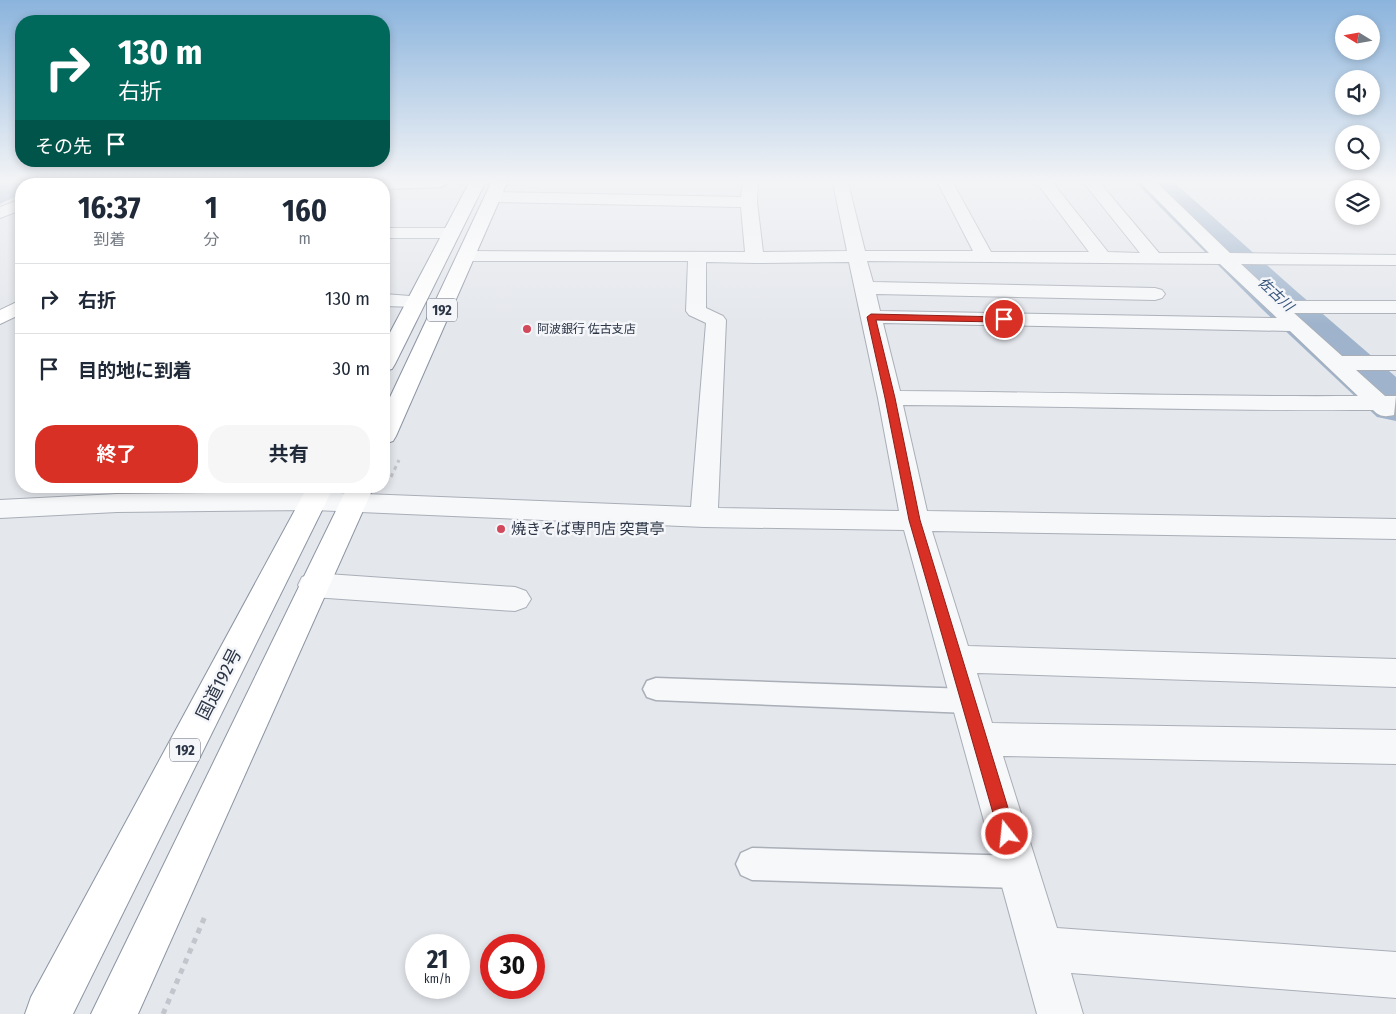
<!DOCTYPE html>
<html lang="ja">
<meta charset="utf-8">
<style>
body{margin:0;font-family:"Fira Sans Condensed","Noto Sans JP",sans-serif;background:#f6f6f7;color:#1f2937;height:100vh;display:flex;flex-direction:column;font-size:19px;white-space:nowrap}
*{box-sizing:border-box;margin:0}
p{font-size:16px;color:#747a83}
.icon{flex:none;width:28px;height:28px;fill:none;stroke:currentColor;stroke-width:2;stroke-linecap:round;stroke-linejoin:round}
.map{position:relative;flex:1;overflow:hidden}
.drawer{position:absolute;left:15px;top:178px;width:375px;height:315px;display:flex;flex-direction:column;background:#fff;border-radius:20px;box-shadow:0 2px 8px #0003}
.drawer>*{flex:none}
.top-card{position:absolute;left:15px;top:15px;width:375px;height:152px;border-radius:20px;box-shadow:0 2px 8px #0003;background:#00695c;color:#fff;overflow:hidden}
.needle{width:32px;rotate:281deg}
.controls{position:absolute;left:1335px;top:15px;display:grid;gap:10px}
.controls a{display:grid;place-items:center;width:45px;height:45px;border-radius:50%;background:#fff;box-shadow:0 2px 8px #0003;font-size:25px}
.speed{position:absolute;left:405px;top:934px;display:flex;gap:10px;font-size:25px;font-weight:700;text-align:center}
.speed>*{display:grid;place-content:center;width:65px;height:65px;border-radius:50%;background:#fff;box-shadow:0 2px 8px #0003;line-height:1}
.speed small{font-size:12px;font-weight:400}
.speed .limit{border:8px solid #d22;background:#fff;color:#111}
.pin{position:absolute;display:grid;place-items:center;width:42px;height:42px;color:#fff;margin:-21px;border:2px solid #fff;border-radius:50%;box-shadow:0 1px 5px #0007}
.me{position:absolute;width:55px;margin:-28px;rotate:344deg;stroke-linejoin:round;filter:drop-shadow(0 0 4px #0008)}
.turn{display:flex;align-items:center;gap:18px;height:105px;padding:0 20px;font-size:22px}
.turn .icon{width:65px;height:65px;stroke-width:2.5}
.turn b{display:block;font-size:35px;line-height:42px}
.then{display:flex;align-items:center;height:48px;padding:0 20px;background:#0003;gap:10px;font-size:19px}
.eta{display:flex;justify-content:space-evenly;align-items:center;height:85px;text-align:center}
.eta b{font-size:30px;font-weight:700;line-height:35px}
.action{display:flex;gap:10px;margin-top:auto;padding:10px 20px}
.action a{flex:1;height:58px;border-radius:20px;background:#d93025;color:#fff;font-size:20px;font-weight:700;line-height:58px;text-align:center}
.action a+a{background:#f6f6f7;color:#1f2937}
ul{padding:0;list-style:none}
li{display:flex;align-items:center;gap:15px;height:70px;padding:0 20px;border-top:1px solid #e0e1e3}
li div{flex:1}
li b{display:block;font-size:19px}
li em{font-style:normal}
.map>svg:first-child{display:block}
.water{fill:#9fb4cc}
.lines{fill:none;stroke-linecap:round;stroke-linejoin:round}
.river{fill:#9fb4cc;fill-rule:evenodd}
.lane-casing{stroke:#a9aeb7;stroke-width:3}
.street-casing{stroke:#a9aeb7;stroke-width:2}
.secondary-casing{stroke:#a9aeb7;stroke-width:2}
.highway-casing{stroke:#8b94a3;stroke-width:2}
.path-far1{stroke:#c2c5cb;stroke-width:3;stroke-dasharray:4 4;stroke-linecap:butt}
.path{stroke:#c2c5cb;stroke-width:5;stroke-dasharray:5.5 5.5;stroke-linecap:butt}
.lane{fill:#f7f8fa;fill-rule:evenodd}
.street{fill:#f7f8fa;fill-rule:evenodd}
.secondary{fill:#fff;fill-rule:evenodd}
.highway{fill:#fff;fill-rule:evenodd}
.route{fill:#d93025;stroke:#8d1f18}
.poi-dot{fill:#d1495b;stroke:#f4f6f9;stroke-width:2}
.labels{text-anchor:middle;stroke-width:5;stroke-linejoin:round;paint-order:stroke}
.far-poi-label{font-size:12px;fill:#2b3445;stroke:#f4f6f9;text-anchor:start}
.far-water-label{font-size:14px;font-style:italic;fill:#34527a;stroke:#f4f6f9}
.shield{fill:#f4f6f9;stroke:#676e7b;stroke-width:1}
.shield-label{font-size:14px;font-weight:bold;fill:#2b3445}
.poi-label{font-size:15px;fill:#2b3445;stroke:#f4f6f9;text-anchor:start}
.near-street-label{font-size:18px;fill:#2b3445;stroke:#f4f6f9}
</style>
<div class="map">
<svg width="1396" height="1014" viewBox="0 0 1396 1014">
<rect width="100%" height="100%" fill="#e4e7ec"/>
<polygon class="water" points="0,183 47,183 21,184 21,194 0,204"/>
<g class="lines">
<polygon class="river" points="1137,183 1175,183 1295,290 1396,377 1396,421 1377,417 1263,310 1143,190"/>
<g class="lane-casing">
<g id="lane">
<polygon points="380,183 447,183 441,187 384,189 384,184"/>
<polygon points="656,678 968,689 978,693 981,701 978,709 968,713 656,700 647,697 643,689 647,681"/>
<polygon points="752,848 1018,856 1029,861 1034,872 1029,883 1018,888 752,880 741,875 736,864 741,853"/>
</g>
</g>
<g class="street-casing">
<g id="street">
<path d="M 743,183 L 758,183 L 757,202 L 763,252 L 847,251 L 833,183 L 848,183 L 865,251 L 973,251 L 938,183 L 953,183 L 991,252 L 1089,252 L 1037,183 L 1053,183 L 1108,252 L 1140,253 L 1084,183 L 1100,183 L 1159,253 L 1209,253 L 1141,183 L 1157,183 L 1230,253 L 1396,255 L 1396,265 L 1241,264 L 1281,301 L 1396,301 L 1396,313 L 1294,313 L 1342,356 L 1396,356 L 1396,370 L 1356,370 L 1385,396 L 1396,396 L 1394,415 C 1385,417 1380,417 1373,410 C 1216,411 1060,406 903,405 L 927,511 L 1396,519 L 1396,539 L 932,531 L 968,646 L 1396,659 L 1396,687 L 977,673 L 992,723 L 1396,730 L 1396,764 L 1003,756 L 1057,928 L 1396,952 L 1396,998 L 1071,973 L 1083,1014 L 1037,1014 L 904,530 L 704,527 L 314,510 L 117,512 L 0,518 L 0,500 L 117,494 L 314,492 L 691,507 L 706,323 L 689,315 L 686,311 L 688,261 L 466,261 L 460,260 L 457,256 L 460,252 L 466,251 L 745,252 L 741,207 L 493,202 L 487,200 L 485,197 L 487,194 L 493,192 L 741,197 ZM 867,261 L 1220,264 L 1277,318 L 880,311 L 876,294 L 1155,300 L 1162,298 L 1165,294 L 1162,290 L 1155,288 L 873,282 ZM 706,262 L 755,263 L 849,262 L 878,398 L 899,511 L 718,508 L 726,320 L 723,316 L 706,308 ZM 883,323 L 1290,331 L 1358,396 C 1205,397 1053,392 900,391 Z"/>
<polygon points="21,199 21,210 0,218 0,207"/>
<polygon points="384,228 451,228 457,229 460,233 457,237 451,238 384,238"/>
<polygon points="384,294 423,297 426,301 423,305 416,307 384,306"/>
<polygon points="313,573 515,587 526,591 531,599 526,607 515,611 313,597 302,593 298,585 302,577"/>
</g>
</g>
<g class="secondary-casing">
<polygon id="secondary" points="21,300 21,314 0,324 0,310"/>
</g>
<g class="highway-casing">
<g id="highway">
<polygon points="469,183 485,183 395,364 392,369 384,371 384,344"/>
<polygon points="491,183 507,183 396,436 393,441 384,444 384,410"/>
<polygon points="308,486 334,486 73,1014 25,1014 31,997"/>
<polygon points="348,486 374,486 138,1014 91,1014"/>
</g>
</g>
<polyline class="path-far1" points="391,477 399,460"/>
<polyline class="path" points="163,1014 206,914"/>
<use href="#lane" class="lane"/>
<use href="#street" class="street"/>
<use href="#secondary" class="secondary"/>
<use href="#highway" class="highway"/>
</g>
<linearGradient id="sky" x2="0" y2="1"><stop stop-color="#8bb4dd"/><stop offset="0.56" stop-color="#f3f4f6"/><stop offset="1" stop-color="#f3f4f6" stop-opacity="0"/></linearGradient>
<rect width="1396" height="324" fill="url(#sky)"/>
<polygon class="route" points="871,314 1004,317 1008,319 1004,322 876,320 895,398 920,520 1016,834 1013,840 1007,842 1001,840 999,834 909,520 885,398 867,317"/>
<g class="poi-dot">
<circle cx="527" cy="329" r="5"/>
<circle cx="501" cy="529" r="5"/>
</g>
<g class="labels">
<g class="far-poi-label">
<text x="537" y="333">阿波銀行 佐古支店</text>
</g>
<g class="far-water-label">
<text transform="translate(1276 294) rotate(43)" y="5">佐古川</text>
</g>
<g class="shield">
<rect x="427" y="298.5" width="30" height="23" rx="4"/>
<rect x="170" y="738.5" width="30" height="23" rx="4"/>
</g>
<g class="shield-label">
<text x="442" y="315">192</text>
<text x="185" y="755">192</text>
</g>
<g class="poi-label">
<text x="511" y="534">焼きそば専門店 突貫亭</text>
</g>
<g class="near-street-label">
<text transform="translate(219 684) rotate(-63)" y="6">国道192号</text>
</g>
</g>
</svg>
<div class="controls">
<a><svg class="needle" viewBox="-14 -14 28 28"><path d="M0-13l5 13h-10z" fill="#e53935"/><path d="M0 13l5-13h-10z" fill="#747a83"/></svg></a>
<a><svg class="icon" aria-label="sound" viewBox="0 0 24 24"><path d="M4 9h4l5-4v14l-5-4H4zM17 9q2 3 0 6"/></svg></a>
<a><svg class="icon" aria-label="search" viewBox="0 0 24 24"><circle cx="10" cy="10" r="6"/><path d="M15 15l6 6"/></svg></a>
<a><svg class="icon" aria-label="layers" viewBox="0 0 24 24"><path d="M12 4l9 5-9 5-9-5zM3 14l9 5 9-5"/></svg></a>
</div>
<div class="speed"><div>21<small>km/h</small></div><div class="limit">30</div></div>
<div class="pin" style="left:1004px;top:319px;background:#d93025"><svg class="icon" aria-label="arrive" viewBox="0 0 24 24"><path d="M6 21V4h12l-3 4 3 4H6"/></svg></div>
<svg class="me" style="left:1007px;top:834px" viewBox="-20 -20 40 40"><circle r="17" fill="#d93025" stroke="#fff" stroke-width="3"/><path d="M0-11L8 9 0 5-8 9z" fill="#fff"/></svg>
<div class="top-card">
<div class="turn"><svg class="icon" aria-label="right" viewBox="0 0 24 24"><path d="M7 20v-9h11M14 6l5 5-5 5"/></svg><div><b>130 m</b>右折</div></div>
<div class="then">その先<svg class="icon" aria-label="arrive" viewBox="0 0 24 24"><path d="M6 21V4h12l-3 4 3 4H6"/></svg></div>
</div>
<section class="drawer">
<div class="eta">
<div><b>16:37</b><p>到着</p></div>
<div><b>1</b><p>分</p></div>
<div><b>160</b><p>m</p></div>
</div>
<ul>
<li><svg class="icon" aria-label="right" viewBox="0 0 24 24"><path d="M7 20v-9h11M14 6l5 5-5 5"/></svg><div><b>右折</b></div><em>130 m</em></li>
<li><svg class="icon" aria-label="arrive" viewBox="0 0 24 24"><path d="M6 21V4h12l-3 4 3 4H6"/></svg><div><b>目的地に到着</b></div><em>30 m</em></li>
</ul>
<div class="action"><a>終了</a><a>共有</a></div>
</section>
</div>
